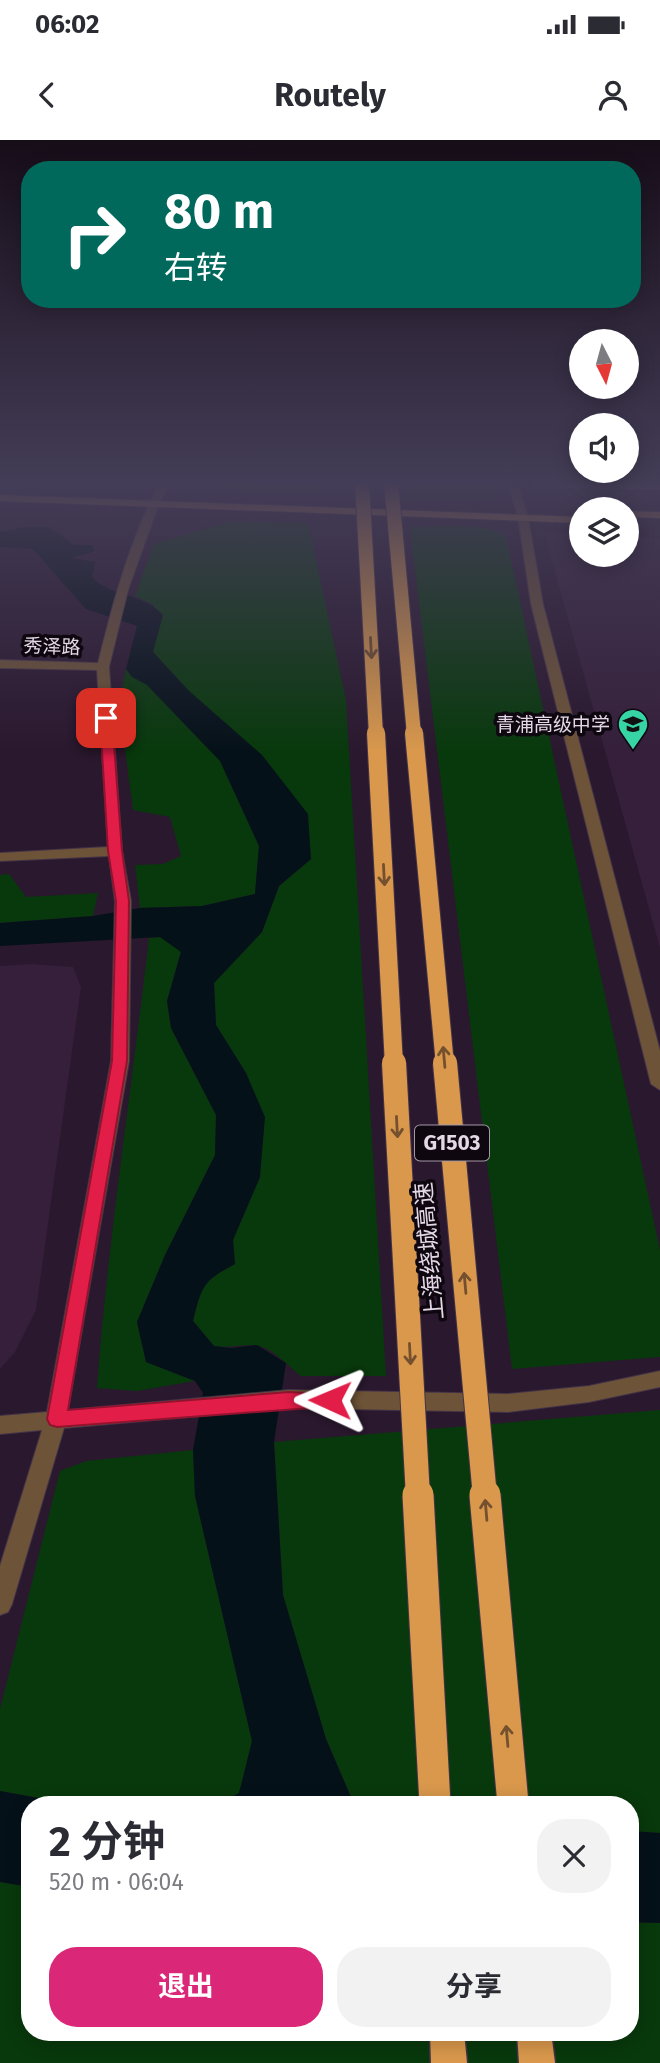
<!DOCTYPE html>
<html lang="zh">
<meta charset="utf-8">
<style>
body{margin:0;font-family:"Fira Sans","Noto Sans SC",sans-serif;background:#f2f2f3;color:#2b2b33;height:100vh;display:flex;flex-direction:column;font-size:26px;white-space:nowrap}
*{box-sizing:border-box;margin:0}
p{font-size:23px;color:#7c7c81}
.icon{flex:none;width:38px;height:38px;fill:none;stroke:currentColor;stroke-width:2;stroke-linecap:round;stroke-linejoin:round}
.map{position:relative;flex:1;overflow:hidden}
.sheet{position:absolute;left:21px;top:1656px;width:618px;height:245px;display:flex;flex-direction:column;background:#fff;border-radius:28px;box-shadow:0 4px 18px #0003}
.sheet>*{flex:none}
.hud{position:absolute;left:21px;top:21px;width:620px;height:147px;border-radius:28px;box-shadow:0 4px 18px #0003;background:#00695c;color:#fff;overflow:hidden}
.needle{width:46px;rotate:174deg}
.controls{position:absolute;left:569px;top:189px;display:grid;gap:14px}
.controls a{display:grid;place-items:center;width:70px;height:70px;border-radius:50%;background:#fff;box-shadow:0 4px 18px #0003;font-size:35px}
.pin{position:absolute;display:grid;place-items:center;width:60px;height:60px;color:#fff;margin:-30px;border-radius:14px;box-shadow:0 4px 10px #0006}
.me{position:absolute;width:77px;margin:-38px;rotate:271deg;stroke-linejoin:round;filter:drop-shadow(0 0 5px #0008)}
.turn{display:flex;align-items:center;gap:24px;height:147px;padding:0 28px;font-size:32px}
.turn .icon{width:91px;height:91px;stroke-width:2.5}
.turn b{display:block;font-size:49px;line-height:60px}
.round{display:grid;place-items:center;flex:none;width:74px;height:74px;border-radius:28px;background:#f2f2f3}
.headline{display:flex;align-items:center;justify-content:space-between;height:119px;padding:0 28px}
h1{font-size:42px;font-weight:700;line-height:52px}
.primary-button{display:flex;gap:14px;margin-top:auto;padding:14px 28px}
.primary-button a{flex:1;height:80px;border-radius:28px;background:#db2777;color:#fff;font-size:28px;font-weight:700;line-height:80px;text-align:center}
.primary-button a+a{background:#f2f2f3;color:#2b2b33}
.status{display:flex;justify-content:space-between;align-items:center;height:49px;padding:0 35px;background:#fff;direction:ltr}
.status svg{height:19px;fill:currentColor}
header{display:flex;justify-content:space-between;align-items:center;height:91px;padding:0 28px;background:#fff;font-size:32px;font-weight:700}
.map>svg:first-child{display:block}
.built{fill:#351f3a}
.green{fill:#08390c}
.water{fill:#051119}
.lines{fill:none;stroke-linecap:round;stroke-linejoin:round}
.minor-casing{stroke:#443348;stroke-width:2}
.major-casing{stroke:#443348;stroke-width:2}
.highway-casing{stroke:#443348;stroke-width:3}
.minor{fill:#6d5337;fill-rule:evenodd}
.major{fill:#bb8447;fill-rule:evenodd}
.highway{fill:#d9984c;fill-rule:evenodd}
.highway-bridge-far3-casing{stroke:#443348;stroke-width:16;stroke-linecap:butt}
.highway-bridge-far2-casing{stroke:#443348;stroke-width:20;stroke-linecap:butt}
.highway-bridge-far1-casing{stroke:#443348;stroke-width:26;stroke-linecap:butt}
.highway-bridge-casing{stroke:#443348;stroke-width:33;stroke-linecap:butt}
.highway-bridge-far3{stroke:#d9984c;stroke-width:14}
.highway-bridge-far2{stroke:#d9984c;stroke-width:18}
.highway-bridge-far1{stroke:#d9984c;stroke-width:24}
.highway-bridge{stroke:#d9984c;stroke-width:31}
.wall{fill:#a36fac}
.oneway{stroke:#74502e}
.route{fill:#e11d48;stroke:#92132f;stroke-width:2}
.labels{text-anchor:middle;stroke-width:7;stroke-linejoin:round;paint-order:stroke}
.far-street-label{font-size:19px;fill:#e4d8e6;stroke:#0e0710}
.far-poi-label{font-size:19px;fill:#e4d8e6;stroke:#0e0710;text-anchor:end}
.shield{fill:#0e0710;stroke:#a499a6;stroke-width:2}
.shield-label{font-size:21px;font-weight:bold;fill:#e4d8e6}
.street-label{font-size:23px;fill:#e4d8e6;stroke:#0e0710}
</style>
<div class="status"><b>06:02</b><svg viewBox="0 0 49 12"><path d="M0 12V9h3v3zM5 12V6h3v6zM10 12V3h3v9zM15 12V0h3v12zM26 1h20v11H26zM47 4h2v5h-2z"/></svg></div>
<header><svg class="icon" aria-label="back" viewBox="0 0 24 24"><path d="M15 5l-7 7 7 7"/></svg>Routely<svg class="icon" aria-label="person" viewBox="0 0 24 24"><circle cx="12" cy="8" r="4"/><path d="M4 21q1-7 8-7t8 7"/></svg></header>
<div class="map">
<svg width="660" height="1923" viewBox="0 0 660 1923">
<rect width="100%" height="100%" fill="#2a182e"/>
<g class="built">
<polygon points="544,392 581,394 581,415 626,415 627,396 660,398 660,808"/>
<polygon points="31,824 73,827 81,847 36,1170 15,1212 0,1229 0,826"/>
</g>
<g class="green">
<polygon points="215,342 320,342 320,354 239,353"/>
<polygon points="406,342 495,342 495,357 484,359 407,358"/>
<path d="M 231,381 L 308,383 L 346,560 L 386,1236 L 301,1236 C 288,1226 271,1206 254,1205 C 240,1205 228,1208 214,1206 L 193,1181 C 202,1145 203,1141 235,1124 L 233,1100 L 260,1037 L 246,933 L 216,885 L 214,843 L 262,792 L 279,746 L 311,719 L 188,550 L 153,512 L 154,465 L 135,456 L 154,404 Z"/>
<path d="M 410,387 C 435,387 489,381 506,397 L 660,1110 L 660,1217 L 512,1229 Z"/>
<polygon points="126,529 133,530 220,621 259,706 255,754 202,766 140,768 135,725 163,724 181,716 170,677 133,670 119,563"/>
<polygon points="9,734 26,757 98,753 93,776 0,783 0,735"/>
<path d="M 161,797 L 181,811 L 167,861 L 171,888 L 216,975 L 215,1015 L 165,1115 L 137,1182 L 146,1222 L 195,1241 L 137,1251 L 97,1248 C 108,1098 132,948 149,798 Z"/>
<polygon points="660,1270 660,1693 630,1691 630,1664 354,1664 326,1599 283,1455 274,1302"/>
<polygon points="193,1310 195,1356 252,1601 239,1654 220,1664 71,1664 0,1651 0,1569 60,1331 86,1321"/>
<polygon points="0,1742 30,1747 30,1892 630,1892 630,1782 660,1783 660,1923 0,1923"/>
</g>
<g class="water">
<path d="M 25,387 L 49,387 L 74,405 L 92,405 L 95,411 L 71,418 L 95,422 L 92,437 C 111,458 143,452 163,475 L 153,512 L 188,550 L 262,615 L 308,674 L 311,719 L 279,746 L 262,792 L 214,843 L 216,885 L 246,933 L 265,977 L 260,1037 L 233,1100 L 235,1124 C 203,1141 202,1145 193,1181 L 214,1206 L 231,1208 L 257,1205 L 286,1223 L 274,1302 L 283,1455 L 326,1599 L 354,1664 L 220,1664 L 239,1653 L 252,1601 L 195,1356 L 193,1310 L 203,1253 L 195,1241 L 146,1222 L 137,1182 L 165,1115 L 215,1015 L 216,975 L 171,888 L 167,861 L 181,812 L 160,797 L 0,806 L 0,783 L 93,776 L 140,768 L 202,766 L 255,754 L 259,706 L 220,621 L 147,545 L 132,537 L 126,529 L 137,486 L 86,469 L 33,409 L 0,407 L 0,392 Z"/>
<polygon points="0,1651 71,1664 30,1664 30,1747 0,1742"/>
<polygon points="630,1691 660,1693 660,1783 630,1782"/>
</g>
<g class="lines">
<g class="minor-casing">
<g id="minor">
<path d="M 160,342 L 170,342 L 160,361 L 128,450 L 109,527 L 122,711 L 131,761 L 129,921 L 68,1270 L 289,1250 L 508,1254 L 589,1246 L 660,1231 L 660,1247 L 589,1262 L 508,1272 L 289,1268 L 64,1288 L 12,1464 L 8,1472 L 0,1475 L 0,1426 L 42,1290 L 0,1294 L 0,1276 L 47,1272 L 111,921 L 115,761 L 109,716 L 0,721 L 0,713 L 108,707 L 97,530 L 0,528 L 0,520 L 98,523 C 113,462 130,399 160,342 Z"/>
<polygon points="507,342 517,342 528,377 543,464 660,911 660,950 651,944 531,464 518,377"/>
</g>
</g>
<g class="major-casing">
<g id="major">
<polygon points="0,355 581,377 581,383 0,361"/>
<polygon points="626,371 660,372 660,378 626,377"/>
</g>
</g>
<g class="highway-casing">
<g id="highway">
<polygon points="430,1892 464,1892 467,1923 431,1923"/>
<polygon points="517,1892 551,1892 555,1923 519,1923"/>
</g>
</g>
<use href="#minor" class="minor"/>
<use href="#major" class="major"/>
<use href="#highway" class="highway"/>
<g class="highway-bridge-far3-casing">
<g id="highway-bridge-far3">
<polyline points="362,342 376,595"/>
<polyline points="391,342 414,595"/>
</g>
</g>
<g class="highway-bridge-far2-casing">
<g id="highway-bridge-far2">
<polyline points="376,593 394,925"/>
<polyline points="414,593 445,925"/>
</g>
</g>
<g class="highway-bridge-far1-casing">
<g id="highway-bridge-far1">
<polyline points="394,923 418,1357"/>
<polyline points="445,923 485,1357"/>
</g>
</g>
<g class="highway-bridge-casing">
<g id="highway-bridge">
<polyline points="418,1355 435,1664"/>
<polyline points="485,1355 513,1664"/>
</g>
</g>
<use href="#highway-bridge-far3" class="highway-bridge-far3"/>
<use href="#highway-bridge-far2" class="highway-bridge-far2"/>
<use href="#highway-bridge-far1" class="highway-bridge-far1"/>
<use href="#highway-bridge" class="highway-bridge"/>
</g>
<polygon class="wall" points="531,342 660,342 660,350 533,347"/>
<defs><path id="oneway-shaft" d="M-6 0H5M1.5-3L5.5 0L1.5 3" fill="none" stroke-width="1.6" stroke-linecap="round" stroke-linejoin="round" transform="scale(1.75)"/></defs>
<g class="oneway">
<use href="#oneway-shaft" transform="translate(371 508) rotate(87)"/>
<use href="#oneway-shaft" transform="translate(384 735) rotate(87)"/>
<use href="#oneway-shaft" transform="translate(444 917) rotate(-95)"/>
<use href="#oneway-shaft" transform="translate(397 987) rotate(87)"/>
<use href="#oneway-shaft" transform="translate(465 1143) rotate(-95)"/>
<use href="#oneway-shaft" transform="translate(410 1214) rotate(87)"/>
<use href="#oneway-shaft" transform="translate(486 1370) rotate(-95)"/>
<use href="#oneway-shaft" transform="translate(507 1596) rotate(-95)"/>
</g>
<linearGradient id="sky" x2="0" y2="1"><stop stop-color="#170d19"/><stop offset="0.56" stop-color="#443d57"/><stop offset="1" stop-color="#443d57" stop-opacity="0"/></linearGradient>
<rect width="660" height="612" fill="url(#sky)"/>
<polygon class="route" points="106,574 112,578 122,711 129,761 127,921 68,1270 289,1252 337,1255 340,1260 337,1266 57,1287 50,1285 47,1279 112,921 116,761 108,711 100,578"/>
<defs>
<g id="school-pin" transform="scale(1.575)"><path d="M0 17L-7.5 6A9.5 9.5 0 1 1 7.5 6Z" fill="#37d4a6" stroke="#0e0710"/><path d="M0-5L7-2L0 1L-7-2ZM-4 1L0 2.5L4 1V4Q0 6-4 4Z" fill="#111"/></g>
</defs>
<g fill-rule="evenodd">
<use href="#school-pin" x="633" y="584"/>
</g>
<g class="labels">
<g class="far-street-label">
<text transform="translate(52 506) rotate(2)" y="7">秀泽路</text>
</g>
<g class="far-poi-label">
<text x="610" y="591">青浦高级中学</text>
</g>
<rect class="shield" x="415" y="985.5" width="74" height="35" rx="5"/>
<g class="shield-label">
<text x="452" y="1010">G1503</text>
</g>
<g class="street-label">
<text transform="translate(429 1111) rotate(-95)" y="8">上海绕城高速</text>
</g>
</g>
</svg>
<div class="controls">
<a><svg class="needle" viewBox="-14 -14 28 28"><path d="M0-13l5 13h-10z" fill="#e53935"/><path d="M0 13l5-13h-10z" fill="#7c7c81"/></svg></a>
<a><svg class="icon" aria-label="sound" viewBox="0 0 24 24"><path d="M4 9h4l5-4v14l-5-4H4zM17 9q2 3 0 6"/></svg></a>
<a><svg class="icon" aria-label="layers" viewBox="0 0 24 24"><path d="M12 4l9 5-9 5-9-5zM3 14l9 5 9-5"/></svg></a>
</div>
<div class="pin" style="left:106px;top:578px;background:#d93025"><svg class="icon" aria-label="arrive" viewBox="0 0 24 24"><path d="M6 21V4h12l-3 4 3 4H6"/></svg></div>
<svg class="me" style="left:330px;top:1260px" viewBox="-20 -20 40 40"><path d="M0-17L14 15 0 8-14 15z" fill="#e11d48" stroke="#fff" stroke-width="4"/></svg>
<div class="hud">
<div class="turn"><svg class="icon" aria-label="right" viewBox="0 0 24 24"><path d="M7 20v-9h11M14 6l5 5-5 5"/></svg><div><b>80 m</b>右转</div></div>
</div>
<section class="sheet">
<div class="headline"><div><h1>2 分钟</h1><p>520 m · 06:04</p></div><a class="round"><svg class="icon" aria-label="close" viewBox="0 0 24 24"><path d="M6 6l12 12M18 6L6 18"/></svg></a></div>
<div class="primary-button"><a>退出</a><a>分享</a></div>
</section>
</div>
